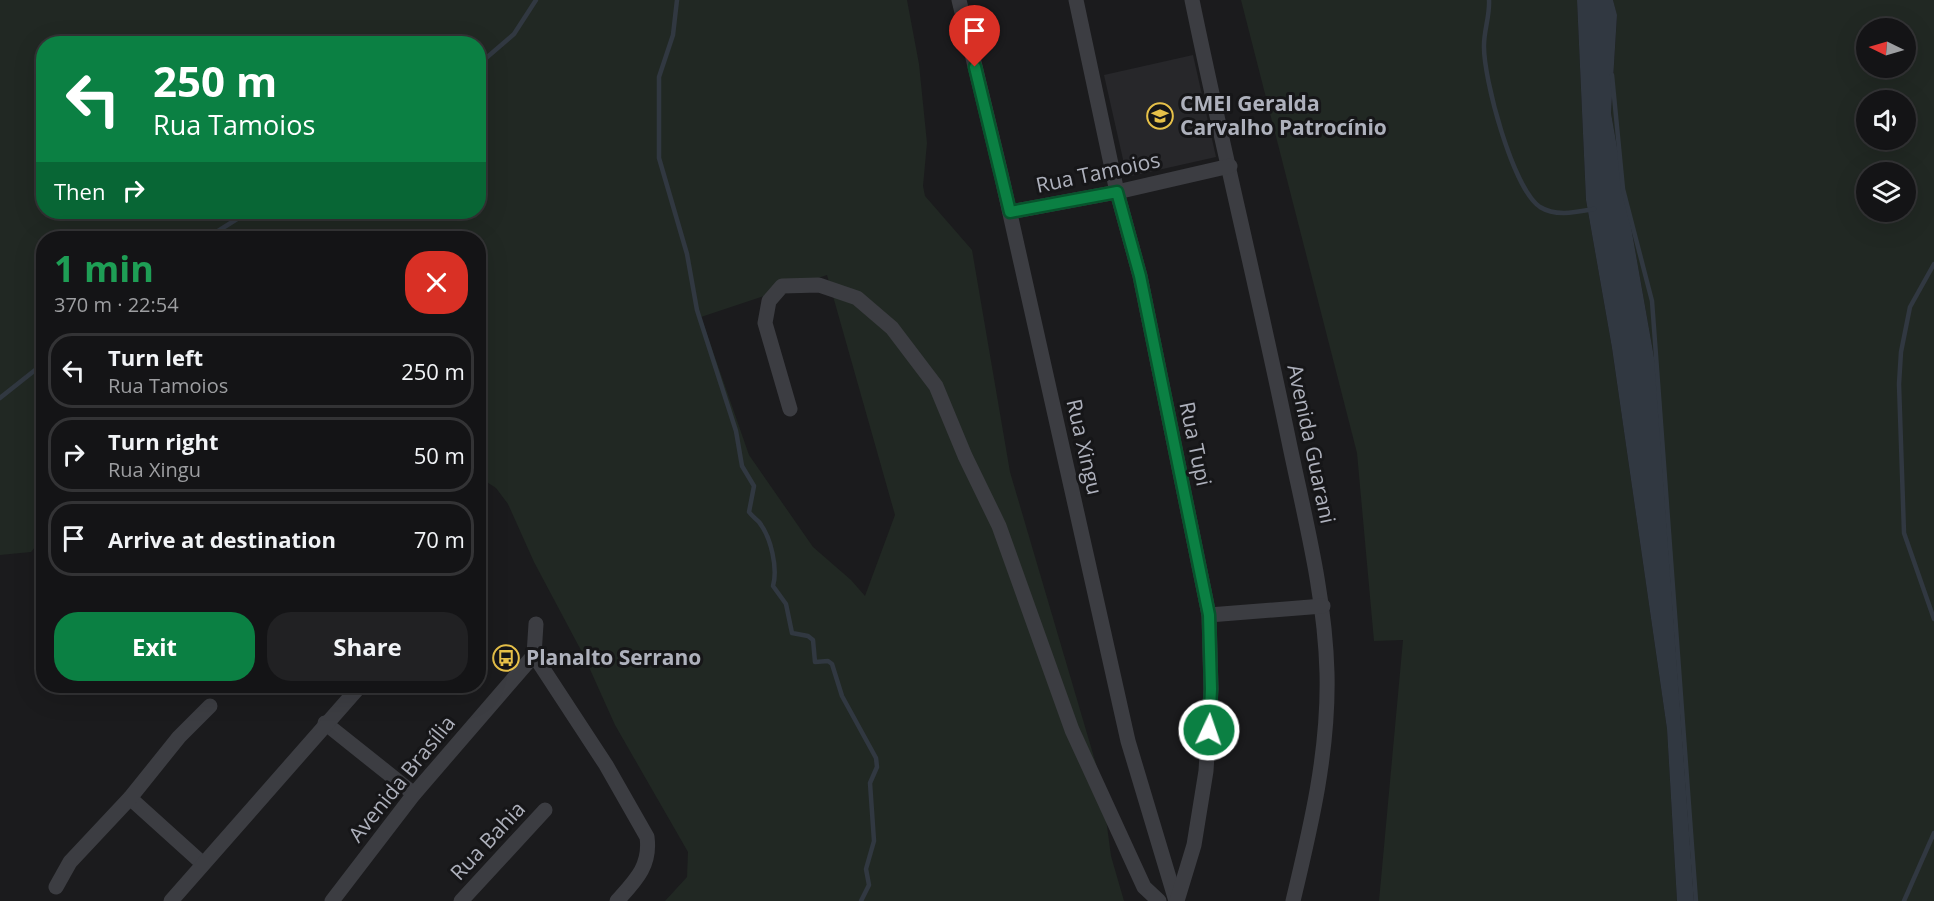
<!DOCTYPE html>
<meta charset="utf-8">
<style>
body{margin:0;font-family:"Open Sans",sans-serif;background:#212123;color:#f1f3f6;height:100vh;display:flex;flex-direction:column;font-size:22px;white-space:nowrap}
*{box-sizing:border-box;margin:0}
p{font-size:20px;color:#9d9ea1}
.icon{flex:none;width:33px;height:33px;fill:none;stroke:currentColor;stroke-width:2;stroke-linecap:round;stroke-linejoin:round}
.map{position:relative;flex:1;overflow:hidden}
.details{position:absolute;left:36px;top:231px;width:450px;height:462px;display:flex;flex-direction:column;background:#141416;border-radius:24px;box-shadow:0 6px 24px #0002,0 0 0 2px #333335}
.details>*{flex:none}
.banner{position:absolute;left:36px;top:36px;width:450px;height:183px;border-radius:24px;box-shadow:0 6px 24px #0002,0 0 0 2px #333335;background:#0b8043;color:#fff;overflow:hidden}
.needle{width:39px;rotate:275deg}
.fabs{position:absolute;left:1856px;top:18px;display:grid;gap:12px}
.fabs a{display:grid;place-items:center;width:60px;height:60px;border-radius:50%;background:#141416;box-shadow:0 6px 24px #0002,0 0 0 2px #333335;font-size:30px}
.pin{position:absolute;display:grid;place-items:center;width:51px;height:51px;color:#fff;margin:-62px -26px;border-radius:50% 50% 50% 0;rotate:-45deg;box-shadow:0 0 6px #0007}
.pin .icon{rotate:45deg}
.me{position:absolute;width:66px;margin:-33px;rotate:3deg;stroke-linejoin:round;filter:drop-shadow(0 0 4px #0008)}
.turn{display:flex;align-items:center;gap:21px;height:126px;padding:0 18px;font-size:27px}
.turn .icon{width:78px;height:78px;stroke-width:2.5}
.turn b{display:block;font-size:42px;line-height:51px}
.then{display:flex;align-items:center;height:57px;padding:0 18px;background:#0003;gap:12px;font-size:22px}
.round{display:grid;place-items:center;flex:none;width:63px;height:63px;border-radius:24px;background:#212123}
.head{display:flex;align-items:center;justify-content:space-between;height:102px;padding:0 18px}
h1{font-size:36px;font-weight:700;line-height:45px;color:#1e9e55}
.primary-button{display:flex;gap:12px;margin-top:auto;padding:12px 18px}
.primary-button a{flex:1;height:69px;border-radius:24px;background:#0b8043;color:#fff;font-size:24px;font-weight:700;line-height:69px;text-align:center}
.primary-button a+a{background:#212123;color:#f1f3f6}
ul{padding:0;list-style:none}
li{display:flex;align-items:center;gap:18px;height:75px;margin:0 12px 9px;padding:0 6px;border:3px solid #333335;border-radius:24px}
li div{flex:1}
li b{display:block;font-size:22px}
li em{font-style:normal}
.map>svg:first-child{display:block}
.built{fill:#27272a}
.green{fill:#212823;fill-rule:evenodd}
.water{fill:#313841}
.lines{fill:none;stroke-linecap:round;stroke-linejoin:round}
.stream{stroke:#313841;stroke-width:4.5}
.minor{stroke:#3c3d42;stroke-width:15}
.route-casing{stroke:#07532c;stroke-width:15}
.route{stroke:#0b8043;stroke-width:10}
.labels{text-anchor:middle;stroke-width:6;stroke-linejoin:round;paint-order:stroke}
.poi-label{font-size:21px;font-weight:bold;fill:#aeb1bc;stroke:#161618;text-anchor:start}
.street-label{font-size:21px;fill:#aeb1bc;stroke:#161618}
</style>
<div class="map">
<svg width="1934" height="901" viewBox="0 0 1934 901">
<rect width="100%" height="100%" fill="#1b1b1d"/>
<polygon class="built" points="1193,55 1216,157 1127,177 1104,75"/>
<g class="green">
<path d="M 0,0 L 907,0 L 919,64 L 927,143 L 923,186 L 925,196 L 972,250 L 1010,472 L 1101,781 L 1111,856 L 1124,901 L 665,901 L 687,877 L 688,852 L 615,725 L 584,656 L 534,562 L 508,504 L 496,488 L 479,477 L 478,238 L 44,238 L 43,537 L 31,552 L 0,555 ZM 44,44 L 478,44 L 478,212 L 44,212 ZM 827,275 L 895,515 L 865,596 L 851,580 L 813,547 L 749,455 L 701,317 Z"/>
<polygon points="1241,0 1577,0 1586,200 1612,348 1667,729 1677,901 1379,901 1403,640 1374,641 1357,453"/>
<path d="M 1613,0 L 1934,0 L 1934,901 L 1694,901 L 1655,363 L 1611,113 L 1617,16 ZM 1866,28 L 1905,28 L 1905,68 L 1866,68 ZM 1866,100 L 1905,100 L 1905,140 L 1866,140 ZM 1866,172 L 1905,172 L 1905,212 L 1866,212 Z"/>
</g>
<polygon class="water" points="1577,0 1613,0 1617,15 1611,113 1655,363 1694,901 1677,901 1667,729 1612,348 1586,200"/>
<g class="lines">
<g class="stream">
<path d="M 677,0 L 673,35 L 659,77 L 659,158 L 687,254 L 697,310 L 736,431 L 742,466 L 754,486 L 749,512 C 752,516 755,518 759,522 C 771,537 778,568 773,586 L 786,604 L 792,633 L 808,636 L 813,640 L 815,662 L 828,661 L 832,664 L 842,696 L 876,758 L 877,767 L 870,783 L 874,841 L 866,869 L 869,885 L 861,901"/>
<path d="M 1489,0 C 1490,15 1484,30 1484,45 C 1483,78 1513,189 1540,207 C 1556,217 1577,212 1594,209"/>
<polyline points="478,65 514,34 536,0"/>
<polyline points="1612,75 1623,189 1652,301 1696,901"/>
<polyline points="207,238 248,212"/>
<polyline points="1934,264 1910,307 1901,352 1899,384 1904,533 1934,619"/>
<polyline points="0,398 44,363"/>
<polyline points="1904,901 1934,833"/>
</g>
<g class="minor">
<polyline points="959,0 1002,178 1128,741 1176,901"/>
<polyline points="1076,0 1117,192 1140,276 1209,615 1211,689 1206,771 1194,845 1177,901"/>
<path d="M 1192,0 C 1222,146 1258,291 1288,437 C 1304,515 1325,593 1327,673 C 1329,751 1311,826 1293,901"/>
<polyline points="1010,212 1117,192 1230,166"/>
<polyline points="790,409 765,323 769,301 782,286 819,285 857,298 892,328 936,386 965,456 999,526 1072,730 1144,887 1159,901"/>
<polyline points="1209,615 1323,606"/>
<path d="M 534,655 L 606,765 L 647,837 C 651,866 635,881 617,901"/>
<polyline points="325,723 414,794"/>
<polyline points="130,798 202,863"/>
<polyline points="56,887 70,862 130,798 179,737 210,706"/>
<polyline points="171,901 360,686"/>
<polyline points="332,901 414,794 534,655 536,624"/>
<polyline points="461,901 545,810"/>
</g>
</g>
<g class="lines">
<g class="route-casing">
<polyline id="route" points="975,67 1010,212 1117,192 1140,276 1209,615 1211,689 1209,730"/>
</g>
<use href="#route" class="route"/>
</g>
<defs>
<g id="school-ring" transform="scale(1.35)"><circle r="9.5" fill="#161618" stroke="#e7c149" stroke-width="1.5"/><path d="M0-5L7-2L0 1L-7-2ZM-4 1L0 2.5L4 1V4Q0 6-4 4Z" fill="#e7c149"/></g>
<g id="bus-ring" transform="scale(1.35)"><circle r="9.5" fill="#161618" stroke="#e7c149" stroke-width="1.5"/><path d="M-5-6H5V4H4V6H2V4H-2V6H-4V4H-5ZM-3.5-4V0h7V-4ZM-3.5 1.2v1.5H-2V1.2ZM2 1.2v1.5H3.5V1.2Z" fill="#e7c149"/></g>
</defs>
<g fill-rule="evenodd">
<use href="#school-ring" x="1160" y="116"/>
<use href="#bus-ring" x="506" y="658"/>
</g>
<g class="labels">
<g class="poi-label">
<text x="1180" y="111">CMEI Geralda<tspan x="1180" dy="24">Carvalho Patrocínio</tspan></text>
<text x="526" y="665">Planalto Serrano</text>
</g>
<g class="street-label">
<text transform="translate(1098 173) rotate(-12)" y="7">Rua Tamoios</text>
<text transform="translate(1195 444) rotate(78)" y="7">Rua Tupi</text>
<text transform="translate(1311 444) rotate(78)" y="7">Avenida Guarani</text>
<text transform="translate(1084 447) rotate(77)" y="7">Rua Xingu</text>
<text transform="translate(402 779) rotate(-51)" y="7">Avenida Brasília</text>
<text transform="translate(488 841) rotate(-47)" y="7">Rua Bahia</text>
</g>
</g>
</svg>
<div class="fabs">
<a><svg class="needle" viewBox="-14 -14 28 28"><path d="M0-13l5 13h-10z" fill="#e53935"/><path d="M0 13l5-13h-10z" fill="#9d9ea1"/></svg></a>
<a><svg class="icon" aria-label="sound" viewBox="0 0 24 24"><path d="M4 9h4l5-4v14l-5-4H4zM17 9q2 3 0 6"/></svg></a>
<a><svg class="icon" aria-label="layers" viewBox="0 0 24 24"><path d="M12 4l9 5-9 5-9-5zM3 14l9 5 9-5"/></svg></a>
</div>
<div class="pin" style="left:975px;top:67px;background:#d93025"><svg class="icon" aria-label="arrive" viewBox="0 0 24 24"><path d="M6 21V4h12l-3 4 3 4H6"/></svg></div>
<svg class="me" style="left:1209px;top:730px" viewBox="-20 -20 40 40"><circle r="17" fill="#0b8043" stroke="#fff" stroke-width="3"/><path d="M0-11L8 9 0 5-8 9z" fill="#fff"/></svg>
<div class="banner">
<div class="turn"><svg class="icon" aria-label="left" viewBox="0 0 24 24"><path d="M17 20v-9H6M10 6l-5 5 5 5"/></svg><div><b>250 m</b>Rua Tamoios</div></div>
<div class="then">Then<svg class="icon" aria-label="right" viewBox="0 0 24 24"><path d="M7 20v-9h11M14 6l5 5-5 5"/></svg></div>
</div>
<section class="details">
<div class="head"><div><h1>1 min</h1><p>370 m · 22:54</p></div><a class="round" style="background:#d93025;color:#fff"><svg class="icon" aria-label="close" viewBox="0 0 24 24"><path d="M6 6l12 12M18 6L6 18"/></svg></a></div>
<ul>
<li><svg class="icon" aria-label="left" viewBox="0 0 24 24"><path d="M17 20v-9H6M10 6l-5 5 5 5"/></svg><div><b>Turn left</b><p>Rua Tamoios</p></div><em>250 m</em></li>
<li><svg class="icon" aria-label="right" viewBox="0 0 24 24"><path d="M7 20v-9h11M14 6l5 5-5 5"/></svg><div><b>Turn right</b><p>Rua Xingu</p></div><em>50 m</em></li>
<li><svg class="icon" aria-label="arrive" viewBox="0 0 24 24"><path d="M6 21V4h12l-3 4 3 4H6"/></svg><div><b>Arrive at destination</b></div><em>70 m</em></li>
</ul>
<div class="primary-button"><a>Exit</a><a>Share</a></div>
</section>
</div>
